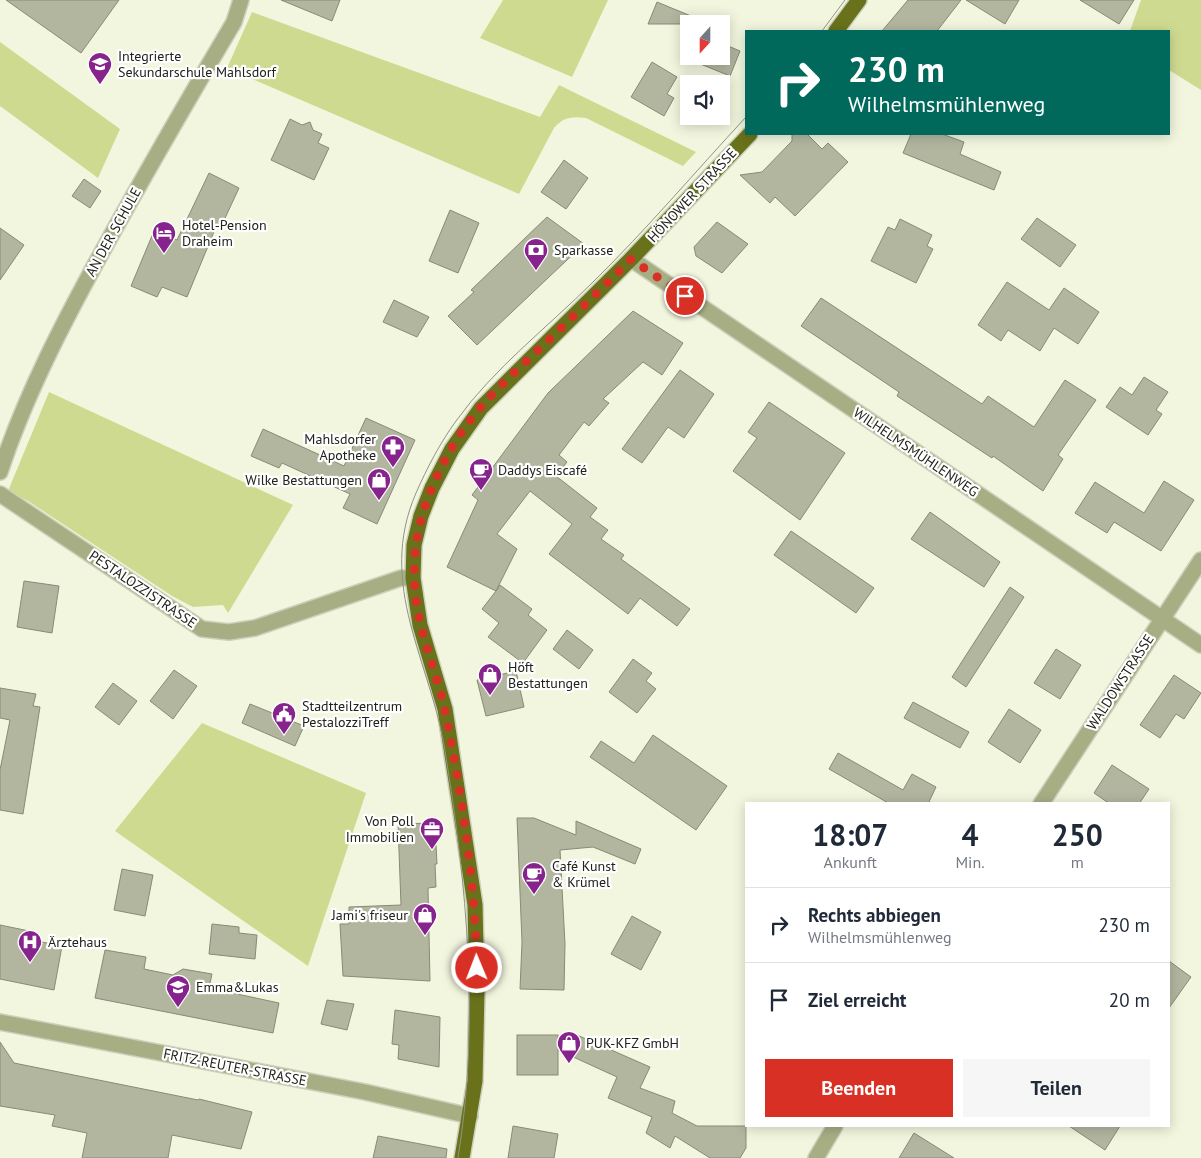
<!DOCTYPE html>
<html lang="de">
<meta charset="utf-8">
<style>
body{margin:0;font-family:"PT Sans",sans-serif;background:#f6f6f7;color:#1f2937;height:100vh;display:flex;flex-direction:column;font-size:19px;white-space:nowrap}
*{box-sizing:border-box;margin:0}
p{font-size:16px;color:#747a83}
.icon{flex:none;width:28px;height:28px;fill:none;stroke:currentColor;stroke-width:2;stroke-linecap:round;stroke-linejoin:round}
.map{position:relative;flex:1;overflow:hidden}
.sheet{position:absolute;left:745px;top:802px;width:425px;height:325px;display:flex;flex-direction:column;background:#fff;border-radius:0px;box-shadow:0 2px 12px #0003}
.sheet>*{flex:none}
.banner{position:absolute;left:745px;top:30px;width:425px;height:105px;border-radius:0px;box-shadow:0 2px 12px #0003;background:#00695c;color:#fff;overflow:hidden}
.needle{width:32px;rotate:201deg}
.fabs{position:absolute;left:680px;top:15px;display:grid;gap:10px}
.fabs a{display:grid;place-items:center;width:50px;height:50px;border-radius:0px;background:#fff;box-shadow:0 2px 12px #0003;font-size:25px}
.pin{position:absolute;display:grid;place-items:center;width:42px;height:42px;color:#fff;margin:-21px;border:2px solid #fff;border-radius:50%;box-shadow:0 1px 5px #0007}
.me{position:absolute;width:55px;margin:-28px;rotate:359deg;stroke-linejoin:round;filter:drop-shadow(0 0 4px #0008)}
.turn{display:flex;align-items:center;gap:18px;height:105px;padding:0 20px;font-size:22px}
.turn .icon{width:65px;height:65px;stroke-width:2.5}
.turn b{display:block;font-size:35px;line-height:42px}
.eta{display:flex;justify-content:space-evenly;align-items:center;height:85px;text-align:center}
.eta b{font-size:30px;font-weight:600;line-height:35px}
.cta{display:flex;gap:10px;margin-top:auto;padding:10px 20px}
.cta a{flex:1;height:58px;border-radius:0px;background:#d93025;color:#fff;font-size:20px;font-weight:600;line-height:58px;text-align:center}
.cta a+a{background:#f6f6f7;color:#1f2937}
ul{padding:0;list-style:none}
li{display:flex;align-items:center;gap:15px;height:75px;padding:0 20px;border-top:1px solid #e0e1e3}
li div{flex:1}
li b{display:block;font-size:19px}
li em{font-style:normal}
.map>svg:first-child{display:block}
.green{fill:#cfda91}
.building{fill:#b2b69f;stroke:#878b75}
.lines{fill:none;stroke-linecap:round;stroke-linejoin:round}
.minor-casing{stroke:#ccd0bb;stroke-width:18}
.major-casing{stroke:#ccd0bb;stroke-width:18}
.minor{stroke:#a7ae84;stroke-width:15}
.major{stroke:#69721a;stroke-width:15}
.tram{stroke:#919383;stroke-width:1}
.route{stroke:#d93025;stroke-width:9;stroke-dasharray:0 16.2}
.labels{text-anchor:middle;stroke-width:4.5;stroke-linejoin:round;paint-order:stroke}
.poi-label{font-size:14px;fill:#21221a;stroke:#fff;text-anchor:start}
.street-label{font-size:14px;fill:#21221a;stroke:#fff}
</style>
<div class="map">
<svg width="1201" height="1158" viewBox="0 0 1201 1158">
<rect width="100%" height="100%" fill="#f2f6de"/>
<g class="green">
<polygon points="503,0 608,0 572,77 480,38"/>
<polygon points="1141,0 1201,0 1201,90 1169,70 1169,31 1130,31"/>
<path d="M 252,12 L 540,117 L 559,85 L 696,152 L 683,166 L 586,118 C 573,116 563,117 554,128 L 519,194 L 227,68 Z"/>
<polygon points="0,42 120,129 98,178 0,106"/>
<polygon points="49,392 293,505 228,613 223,605 193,607 172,596 28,501 8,491"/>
<polygon points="202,723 366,793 308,966 115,831"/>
</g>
<g class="building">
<polygon points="6,0 119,0 81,53"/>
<polygon points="281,0 340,0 332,21"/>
<polygon points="908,0 961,0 937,31 882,31"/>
<polygon points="966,0 1019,0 1005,24"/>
<polygon points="1080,0 1134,0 1119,24"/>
<polygon points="657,2 708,23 708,24 648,24"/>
<polygon points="721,43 740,51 730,76 693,61 695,56 721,56"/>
<polygon points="652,62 677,77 667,94 674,98 664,116 631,97"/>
<polygon points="290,119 302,125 310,122 313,130 322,134 318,143 329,148 314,180 271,160"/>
<polygon points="792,134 807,134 822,149 828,143 848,162 795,216 775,197 770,203 740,175 762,172 792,141"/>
<polygon points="911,134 942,134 964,142 960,154 1001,172 994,190 903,153"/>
<polygon points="564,160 588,178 566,209 541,192"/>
<polygon points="209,173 239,188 220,229 216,227 187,297 162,287 157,297 131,286 154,231 177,240"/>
<polygon points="84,179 101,191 90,208 72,196"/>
<polygon points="450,210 479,223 458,273 429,261"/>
<polygon points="547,217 584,244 477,345 448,316 474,292 471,290"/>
<polygon points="1037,218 1076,245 1060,267 1021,239"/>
<polygon points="900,219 932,235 927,246 933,249 916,283 871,261 888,227 895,230"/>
<polygon points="717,222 748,244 722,273 696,256 694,247"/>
<polygon points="0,228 24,245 0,280"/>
<polygon points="1007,282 1049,310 1064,288 1099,312 1078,344 1054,328 1040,351 1008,330 1001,341 978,325"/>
<polygon points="821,298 982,404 988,396 1034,427 1065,380 1096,400 1058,455 1063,459 1043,491 993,456 992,458 897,396 899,392 801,326"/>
<polygon points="394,300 429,317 417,337 383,322"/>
<polygon points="633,311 683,343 662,375 643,362 603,399 609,403 589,426 584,422 559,455 567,462 556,476 597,508 590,517 608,530 601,539 624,555 621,559 690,609 677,626 640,598 628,614 549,554 572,524 530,491 497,534 517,549 496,591 500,585 532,609 528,615 547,630 523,663 488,637 499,623 482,609 496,591 447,567 478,500 472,495 548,393"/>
<polygon points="680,370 714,394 684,438 668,427 642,463 622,449"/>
<polygon points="1144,377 1168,392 1156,410 1162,414 1148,435 1106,407 1120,387 1132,395"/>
<polygon points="769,402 845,453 800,520 733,471 757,438 748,432"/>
<polygon points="366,418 415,440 377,524 343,508 350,494 282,463 279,468 251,456 263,429 344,466"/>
<polygon points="1164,481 1194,500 1161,551 1114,522 1107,533 1075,513 1095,482 1144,513"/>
<polygon points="930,512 1000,562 984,587 911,539"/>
<polygon points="791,531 874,588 856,613 774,555"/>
<polygon points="24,581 59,586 52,633 17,627"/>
<polygon points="1010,587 1024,597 966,687 952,677"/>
<polygon points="567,630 593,650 579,669 553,649"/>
<polygon points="1056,649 1081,665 1060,699 1034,683"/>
<polygon points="633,659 652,673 646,681 656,689 637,713 609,692"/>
<polygon points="174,670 197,686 173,719 150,701"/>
<polygon points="516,671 524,707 486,716 477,680"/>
<polygon points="1174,675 1201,693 1184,719 1176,714 1160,738 1140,725"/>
<polygon points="113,683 137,701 119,725 95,707"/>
<polygon points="0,688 36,694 33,706 40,707 23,814 0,810 0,770 10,720 0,718"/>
<polygon points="913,702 969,732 960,748 904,718"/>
<polygon points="250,704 304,726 295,746 242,723"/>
<polygon points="1009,709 1041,730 1020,763 988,742"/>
<polygon points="653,735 727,786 696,830 590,757 601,741 634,763"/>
<polygon points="838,753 903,790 912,774 936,787 928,804 890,804 829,769"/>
<polygon points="1112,765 1149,789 1139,804 1110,804 1094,793"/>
<polygon points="517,818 534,818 576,835 576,821 641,849 635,864 593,847 560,850 565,944 564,990 520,989 522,942"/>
<polygon points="432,823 433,844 436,845 437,864 435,864 436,887 428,888 430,981 343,976 340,924 349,924 349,907 401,905 398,824"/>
<polygon points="122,869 153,875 145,916 114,910"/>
<polygon points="632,916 661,932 641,970 611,954"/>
<polygon points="212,924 239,927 239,933 257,935 255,959 209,954"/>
<polygon points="0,925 34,932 32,940 62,946 54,990 0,979"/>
<polygon points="105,950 146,957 144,969 173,975 183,969 212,974 209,988 279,1003 273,1033 95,998"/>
<polygon points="1169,961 1191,977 1169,1008"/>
<polygon points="327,1000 354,1004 347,1030 321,1024"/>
<polygon points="395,1010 440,1017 439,1067 398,1059 399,1045 392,1044"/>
<rect x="517" y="1035" width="41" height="40"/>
<polygon points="566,1035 577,1035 650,1067 640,1088 675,1101 672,1113 697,1126 746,1126 746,1148 740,1158 710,1158 675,1136 670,1148 646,1133 652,1117 608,1098 617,1077 558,1050"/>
<polygon points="0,1042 14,1063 198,1100 199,1099 252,1112 241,1149 172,1135 168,1158 82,1158 87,1133 52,1126 55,1115 0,1106"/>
<polygon points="513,1126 558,1134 554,1158 508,1158"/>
<polygon points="1069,1126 1120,1126 1105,1150"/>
<polygon points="914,1133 954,1158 899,1158"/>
<polygon points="378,1136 447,1149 446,1158 373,1158"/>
</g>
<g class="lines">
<g class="minor-casing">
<g id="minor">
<polyline points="631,259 1201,645"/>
<path d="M 0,472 C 25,396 63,323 102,252 C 145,174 189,98 234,22 L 241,0"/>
<polyline points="0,494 202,629 229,632 255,628 401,578 413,578"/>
<polyline points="1041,804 1201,560"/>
<polyline points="0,1022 365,1092 470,1116"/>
<polyline points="816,1158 835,1126"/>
</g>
</g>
<g class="major-casing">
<g id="major">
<polyline points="836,31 859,0"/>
<polyline points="462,1158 475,1081 477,992 475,905 445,709 420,625 413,578 414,545 421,516 432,488 452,449 481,408 631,259 750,134"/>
</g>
</g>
<use href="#minor" class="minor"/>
<use href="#major" class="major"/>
<g class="tram">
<polyline points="822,31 845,0"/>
<path d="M 458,1158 C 480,1024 467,885 445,751 C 431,662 376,585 416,493 C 427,468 440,443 456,421 C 494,368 548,327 593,282 C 647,229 695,172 746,117"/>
</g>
</g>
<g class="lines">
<path class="route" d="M 477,968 C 475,882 462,795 445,711 C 439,682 428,655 421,626 C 403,555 422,494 461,433 C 482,401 512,375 540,348 C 571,319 601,289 631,259 L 685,296"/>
</g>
<defs>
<g id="school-pin" transform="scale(1.25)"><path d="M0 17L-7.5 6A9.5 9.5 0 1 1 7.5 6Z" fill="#86238c" stroke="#fff"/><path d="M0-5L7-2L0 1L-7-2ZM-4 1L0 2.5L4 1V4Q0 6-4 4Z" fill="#fff"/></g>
<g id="hotel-pin" transform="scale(1.25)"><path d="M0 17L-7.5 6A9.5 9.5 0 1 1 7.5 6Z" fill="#86238c" stroke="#fff"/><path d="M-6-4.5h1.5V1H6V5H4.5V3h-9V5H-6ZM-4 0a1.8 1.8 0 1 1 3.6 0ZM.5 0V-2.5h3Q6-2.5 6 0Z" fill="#fff"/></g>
<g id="bank-pin" transform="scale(1.25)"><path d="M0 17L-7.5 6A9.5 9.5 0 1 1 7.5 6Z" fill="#86238c" stroke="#fff"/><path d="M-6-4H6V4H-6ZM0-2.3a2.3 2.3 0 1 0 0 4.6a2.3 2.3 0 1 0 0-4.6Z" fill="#fff"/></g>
<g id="pharmacy-pin" transform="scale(1.25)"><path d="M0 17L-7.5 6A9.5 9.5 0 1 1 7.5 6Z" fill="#86238c" stroke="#fff"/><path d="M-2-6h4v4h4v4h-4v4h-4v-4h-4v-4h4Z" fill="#fff"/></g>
<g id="cafe-pin" transform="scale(1.25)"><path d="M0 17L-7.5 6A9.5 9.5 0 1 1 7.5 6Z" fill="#86238c" stroke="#fff"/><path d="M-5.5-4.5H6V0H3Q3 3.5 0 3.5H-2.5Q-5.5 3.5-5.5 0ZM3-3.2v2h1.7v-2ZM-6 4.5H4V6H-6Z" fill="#fff"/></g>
<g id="shop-pin" transform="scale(1.25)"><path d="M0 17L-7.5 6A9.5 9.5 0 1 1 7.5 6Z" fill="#86238c" stroke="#fff"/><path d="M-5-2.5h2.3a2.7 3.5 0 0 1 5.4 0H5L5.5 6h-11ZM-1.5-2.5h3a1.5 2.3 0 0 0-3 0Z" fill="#fff"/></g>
<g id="civic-pin" transform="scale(1.25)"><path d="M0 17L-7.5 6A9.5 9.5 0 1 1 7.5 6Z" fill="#86238c" stroke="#fff"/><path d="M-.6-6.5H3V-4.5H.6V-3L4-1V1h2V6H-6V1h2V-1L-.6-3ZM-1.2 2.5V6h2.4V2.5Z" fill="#fff"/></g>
<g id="office-pin" transform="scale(1.25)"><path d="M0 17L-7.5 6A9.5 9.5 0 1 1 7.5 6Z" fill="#86238c" stroke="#fff"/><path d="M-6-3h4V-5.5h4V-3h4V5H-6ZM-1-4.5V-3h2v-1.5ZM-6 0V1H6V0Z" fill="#fff"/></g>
<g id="hospital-pin" transform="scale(1.25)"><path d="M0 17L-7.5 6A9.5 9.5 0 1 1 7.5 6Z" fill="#86238c" stroke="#fff"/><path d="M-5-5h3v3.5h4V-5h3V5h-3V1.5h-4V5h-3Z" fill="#fff"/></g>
</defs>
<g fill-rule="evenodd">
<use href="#school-pin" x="100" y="64"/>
<use href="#hotel-pin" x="164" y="233"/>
<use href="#bank-pin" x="536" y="250"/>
<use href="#pharmacy-pin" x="393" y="447"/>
<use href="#cafe-pin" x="481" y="470"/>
<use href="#shop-pin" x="379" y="480"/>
<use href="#shop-pin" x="490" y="675"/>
<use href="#civic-pin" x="284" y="714"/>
<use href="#office-pin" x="432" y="829"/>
<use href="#cafe-pin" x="534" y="874"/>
<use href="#shop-pin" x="425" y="915"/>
<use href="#hospital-pin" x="30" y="942"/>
<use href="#school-pin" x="178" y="987"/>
<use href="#shop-pin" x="569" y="1043"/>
</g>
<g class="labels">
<g class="poi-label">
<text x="118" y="61">Integrierte<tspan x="118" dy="16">Sekundarschule Mahlsdorf</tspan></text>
<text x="182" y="230">Hotel-Pension<tspan x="182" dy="16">Draheim</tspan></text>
<text x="554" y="255">Sparkasse</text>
<text x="376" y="444" text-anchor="end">Mahlsdorfer<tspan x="376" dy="16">Apotheke</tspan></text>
<text x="498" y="475">Daddys Eiscafé</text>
<text x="362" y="485" text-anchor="end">Wilke Bestattungen</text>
<text x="508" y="672">Höft<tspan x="508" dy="16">Bestattungen</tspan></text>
<text x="302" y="711">Stadtteilzentrum<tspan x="302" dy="16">PestalozziTreff</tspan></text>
<text x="414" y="826" text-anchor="end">Von Poll<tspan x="414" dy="16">Immobilien</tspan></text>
<text x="552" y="871">Café Kunst<tspan x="552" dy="16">&amp; Krümel</tspan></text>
<text x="408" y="920" text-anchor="end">Jami's friseur</text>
<text x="48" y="947">Ärztehaus</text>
<text x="196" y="992">Emma&amp;Lukas</text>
<text x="586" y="1048">PUK-KFZ GmbH</text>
</g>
<g class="street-label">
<text transform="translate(692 195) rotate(-47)" y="5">HÖNOWER STRASSE</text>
<text transform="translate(113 232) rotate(-61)" y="5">AN DER SCHULE</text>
<text transform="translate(916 452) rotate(34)" y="5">WILHELMSMÜHLENWEG</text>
<text transform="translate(143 589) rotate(34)" y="5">PESTALOZZISTRASSE</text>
<text transform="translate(1120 682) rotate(-57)" y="5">WALDOWSTRASSE</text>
<text transform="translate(235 1067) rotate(11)" y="5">FRITZ-REUTER-STRASSE</text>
</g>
</g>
</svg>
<div class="fabs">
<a><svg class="needle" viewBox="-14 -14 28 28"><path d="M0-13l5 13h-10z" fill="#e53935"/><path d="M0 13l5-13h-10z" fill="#747a83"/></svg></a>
<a><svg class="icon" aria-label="sound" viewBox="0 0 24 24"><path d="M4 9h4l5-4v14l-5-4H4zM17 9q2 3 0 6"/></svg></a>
</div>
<div class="pin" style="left:685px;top:296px;background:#d93025"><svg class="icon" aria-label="arrive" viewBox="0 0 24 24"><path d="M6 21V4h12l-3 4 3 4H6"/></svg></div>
<svg class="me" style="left:477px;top:968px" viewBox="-20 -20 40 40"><circle r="17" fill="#d93025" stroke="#fff" stroke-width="3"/><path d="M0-11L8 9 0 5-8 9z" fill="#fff"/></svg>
<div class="banner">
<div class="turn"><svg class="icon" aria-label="right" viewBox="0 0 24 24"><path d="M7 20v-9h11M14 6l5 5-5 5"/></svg><div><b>230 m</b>Wilhelmsmühlenweg</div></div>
</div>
<section class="sheet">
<div class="eta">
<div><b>18:07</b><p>Ankunft</p></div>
<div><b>4</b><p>Min.</p></div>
<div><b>250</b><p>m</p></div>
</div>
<ul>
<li><svg class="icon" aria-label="right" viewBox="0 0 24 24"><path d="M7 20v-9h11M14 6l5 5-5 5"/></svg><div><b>Rechts abbiegen</b><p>Wilhelmsmühlenweg</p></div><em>230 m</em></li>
<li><svg class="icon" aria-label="arrive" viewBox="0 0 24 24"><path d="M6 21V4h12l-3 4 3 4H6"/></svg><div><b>Ziel erreicht</b></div><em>20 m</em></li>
</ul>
<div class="cta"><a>Beenden</a><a>Teilen</a></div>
</section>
</div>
